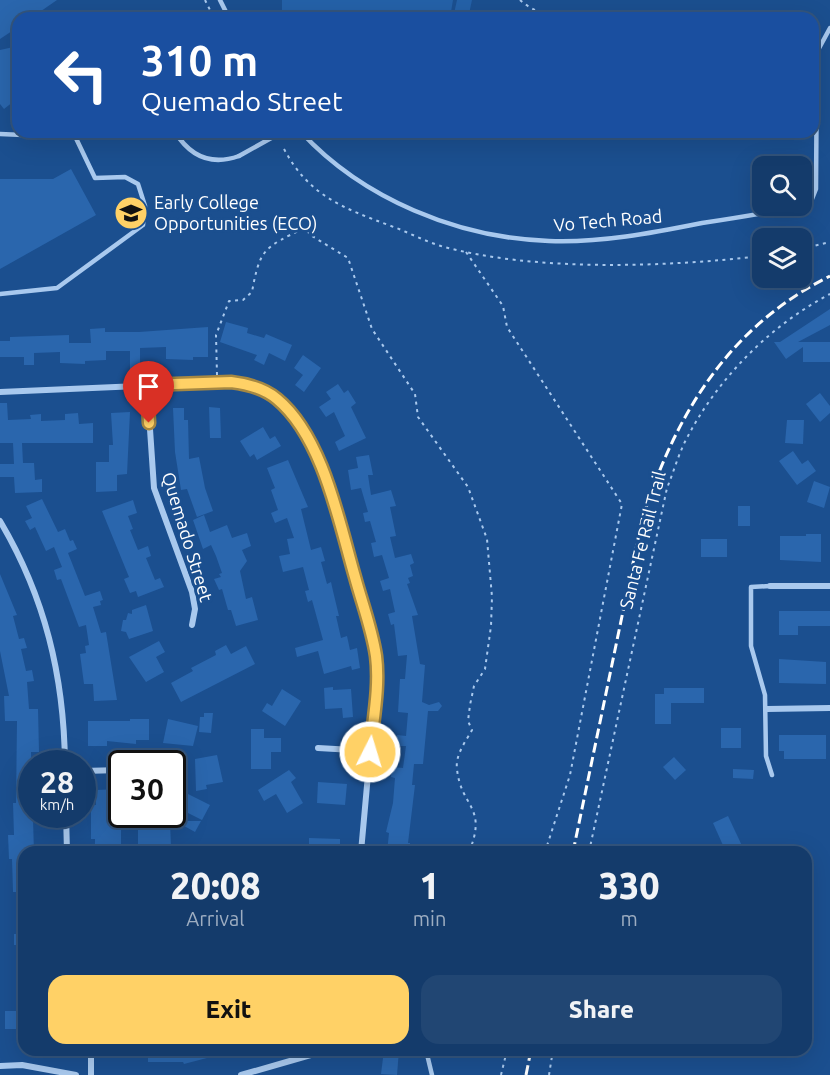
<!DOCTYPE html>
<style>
body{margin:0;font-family:Ubuntu,sans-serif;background:#214673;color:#f1f3f6;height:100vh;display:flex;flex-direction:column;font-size:22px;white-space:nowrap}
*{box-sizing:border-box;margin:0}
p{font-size:20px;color:#9dadc1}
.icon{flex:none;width:33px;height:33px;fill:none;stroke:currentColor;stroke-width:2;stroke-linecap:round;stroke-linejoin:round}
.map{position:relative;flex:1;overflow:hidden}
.side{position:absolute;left:18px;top:846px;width:794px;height:210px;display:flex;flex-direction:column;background:#143b6b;border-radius:18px;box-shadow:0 6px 24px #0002,0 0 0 2px #33557e}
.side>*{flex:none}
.hud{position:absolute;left:12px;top:12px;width:807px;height:126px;border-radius:18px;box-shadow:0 6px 24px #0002,0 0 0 2px #33557e;background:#1a4fa0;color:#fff;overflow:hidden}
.controls{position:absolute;left:752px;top:156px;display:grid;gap:12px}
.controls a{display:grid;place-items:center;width:60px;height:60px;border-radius:12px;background:#143b6b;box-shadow:0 6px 24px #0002,0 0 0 2px #33557e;font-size:30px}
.speed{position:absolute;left:18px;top:750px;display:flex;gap:12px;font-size:30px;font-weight:700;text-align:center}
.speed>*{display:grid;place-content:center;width:78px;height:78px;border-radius:50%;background:#143b6b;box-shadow:0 6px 24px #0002,0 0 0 2px #33557e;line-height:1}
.speed small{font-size:15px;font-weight:400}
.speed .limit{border:3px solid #111;border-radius:9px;background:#fff;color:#111}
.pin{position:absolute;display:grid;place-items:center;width:51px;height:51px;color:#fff;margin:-62px -26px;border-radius:50% 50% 50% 0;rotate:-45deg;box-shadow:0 0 6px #0007}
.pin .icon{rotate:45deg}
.me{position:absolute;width:66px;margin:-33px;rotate:5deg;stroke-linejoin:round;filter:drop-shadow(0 0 4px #0008)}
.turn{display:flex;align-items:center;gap:21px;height:126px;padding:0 30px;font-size:27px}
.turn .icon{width:78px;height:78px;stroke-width:2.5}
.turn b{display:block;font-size:42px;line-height:51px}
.eta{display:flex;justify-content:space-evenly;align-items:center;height:102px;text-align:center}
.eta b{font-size:36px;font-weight:800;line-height:42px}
.primary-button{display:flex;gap:12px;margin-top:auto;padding:12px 30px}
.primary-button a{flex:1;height:69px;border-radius:18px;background:#ffd166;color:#111;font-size:24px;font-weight:800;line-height:69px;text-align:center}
.primary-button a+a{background:#214673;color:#f1f3f6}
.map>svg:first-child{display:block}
.green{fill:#2461a8}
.building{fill:#2a66ad}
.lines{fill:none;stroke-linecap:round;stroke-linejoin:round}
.path{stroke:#a9c9ee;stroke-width:2;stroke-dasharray:3 4.5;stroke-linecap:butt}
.lane{stroke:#a9c9ee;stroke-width:4.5}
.street{stroke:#a9c9ee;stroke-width:6}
.rail{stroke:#fff;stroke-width:3;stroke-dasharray:10 4.5;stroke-linecap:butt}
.lane-bridge{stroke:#a9c9ee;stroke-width:4.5}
.route-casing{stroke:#a68842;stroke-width:15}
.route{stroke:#ffd166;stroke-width:10}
.labels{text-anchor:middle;stroke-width:6;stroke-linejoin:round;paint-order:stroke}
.poi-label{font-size:18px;fill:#fff;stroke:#1b4f8f;text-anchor:start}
.street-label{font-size:18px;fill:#fff;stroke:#1b4f8f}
</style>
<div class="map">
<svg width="830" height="1075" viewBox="0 0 830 1075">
<rect width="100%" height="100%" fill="#1b4f8f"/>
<g class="green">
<polygon points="282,0 453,0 450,18 282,18"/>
<polygon points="457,0 472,0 469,14 475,15 475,18 453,18"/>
</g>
<g class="building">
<polygon points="0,0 57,0 31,18 18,18 18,27 0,39"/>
<polygon points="18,46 18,98 4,109 0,104 0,50"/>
<polygon points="71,169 96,215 0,269 0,179 53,179"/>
<polygon points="830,309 830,325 798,342 830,342 830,362 803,362 803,347 786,359 774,342 780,342"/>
<polygon points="226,322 248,328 247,333 264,338 266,334 292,345 285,361 269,353 264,365 254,360 257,355 220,342"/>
<polygon points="208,327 208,357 193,357 193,360 166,359 166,347 140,348 140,371 130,371 130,351 106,351 106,360 85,361 85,364 60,363 60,352 34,353 34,365 24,365 24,357 0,357 0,341 10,341 10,337 69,335 69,343 91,343 90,329 105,328 105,332 139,332"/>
<polygon points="303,355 321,368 304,392 295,385 303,375 294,368"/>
<polygon points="338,384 344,393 348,390 356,403 351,407 366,438 339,451 335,442 345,436 334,412 326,417 319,407 331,399 326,392"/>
<polygon points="820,393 830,406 830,413 820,422 806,404"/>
<polygon points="0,403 7,403 8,420 31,419 30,415 41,414 41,421 65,420 65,414 78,413 79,424 93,423 93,443 22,443 23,463 34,463 35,480 42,479 42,492 15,493 14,477 0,477 0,464 14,464 13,443 0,443"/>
<polygon points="209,407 220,408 221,438 210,438"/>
<polygon points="173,408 184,408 184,420 188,420 189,459 199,457 205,488 213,511 197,517 187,489 181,490 175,452"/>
<polygon points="130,412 127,474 117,475 117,491 96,492 96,462 109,462 109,445 113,445 111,413"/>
<polygon points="787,420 804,420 803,444 785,443"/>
<polygon points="263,427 270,439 275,436 281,446 257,460 254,454 250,457 240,441"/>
<polygon points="793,451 802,464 808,460 816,471 797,485 779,461"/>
<polygon points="369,455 373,475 368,475 371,495 391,490 396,506 390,507 396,536 390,537 395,558 411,554 414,563 410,565 413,576 408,578 410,583 407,584 418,615 412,616 420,664 425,665 422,702 429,705 439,702 442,706 438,711 428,711 423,764 414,764 412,785 415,785 408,843 410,843 410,852 387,852 389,833 386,832 393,803 395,778 391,777 392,767 403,768 406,746 397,746 397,735 406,736 408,713 398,712 400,679 405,679 407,655 398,656 394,624 391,625 388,614 395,612 390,589 383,591 380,581 389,578 382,555 374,557 371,543 376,542 370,521 365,522 363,513 368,512 361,488 351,490 348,470 358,468 356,457"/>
<polygon points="288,460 308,507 301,509 311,550 321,547 325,561 321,562 327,584 331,582 333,591 339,616 336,616 341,638 347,636 350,650 357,648 360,668 352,670 351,666 324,674 318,651 297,657 295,648 323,640 312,600 308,602 305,591 309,590 303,567 283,572 279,556 290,554 287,539 294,538 287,518 275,523 271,513 278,510 271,490 275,488 267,468"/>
<polygon points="814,481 830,487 824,508 807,502"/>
<polygon points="42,499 58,532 65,529 70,541 73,540 77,549 68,553 85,596 100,591 103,600 100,601 101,605 93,607 101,633 106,632 117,700 94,701 93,684 84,684 80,654 86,653 85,646 89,645 86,625 79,627 61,579 57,580 54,570 62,567 54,547 46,551 35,527 30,530 25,521 32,518 26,506"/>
<polygon points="133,500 137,513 128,516 133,529 130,530 138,550 148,546 151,556 146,558 155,580 160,578 164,587 138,597 136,591 130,593 124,579 129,577 102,511"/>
<rect x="738" y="506" width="12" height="20"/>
<polygon points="204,515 210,532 227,525 232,538 247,533 251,546 242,550 247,561 240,571 246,599 252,597 258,620 236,626 231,610 228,610 222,589 219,590 214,579 221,577 219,574 222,573 216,556 211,545 203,549 193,520"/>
<polygon points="806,534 821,534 821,562 780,560 780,536 806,536"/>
<rect x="701" y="539" width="26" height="18"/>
<polygon points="0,574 17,615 13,616 19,639 24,638 27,648 21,649 26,671 32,670 34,681 27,682 29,709 38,709 39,752 31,752 34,852 24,852 24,892 13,892 12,859 9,859 8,835 14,835 13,803 16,803 17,721 5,721 4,696 9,696 0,651"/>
<polygon points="146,605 153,631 129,639 126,632 121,631 123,620 126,620 128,613 132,614 132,610"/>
<polygon points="779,611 830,611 830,626 798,626 798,635 779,635"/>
<polygon points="159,641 165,652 156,657 164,672 146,682 129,657"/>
<polygon points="226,645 231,654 246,646 255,664 181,702 171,683 193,671 191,668 216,655 215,651"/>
<polygon points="779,659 826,662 826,684 779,683"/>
<polygon points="333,687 333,690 351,689 353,717 343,718 342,708 325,709 324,688"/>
<polygon points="664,688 704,688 704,703 671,703 671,724 655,724 655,694 664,694"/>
<polygon points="282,689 301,701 285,726 262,711 267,703 272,706"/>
<polygon points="204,713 213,713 211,733 199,732 200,717 204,717"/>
<polygon points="130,719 149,719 149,740 136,740 136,744 107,741 107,746 88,746 88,721 130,721"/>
<polygon points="168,719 198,726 193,746 163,743"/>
<rect x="721" y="728" width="20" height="20"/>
<polygon points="251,729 264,729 264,738 281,738 281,752 271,752 271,769 251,769"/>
<polygon points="779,735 826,735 826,759 784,759 784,751 779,751"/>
<polygon points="217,755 223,782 206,785 207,789 196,791 195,759"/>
<polygon points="674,757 686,770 675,780 663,767"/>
<polygon points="733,769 754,770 753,779 733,778"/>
<polygon points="289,770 296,778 291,782 303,803 287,813 276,794 264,801 258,790"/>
<polygon points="318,782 347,784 345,805 317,803"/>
<polygon points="119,789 119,807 113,807 113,828 121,828 121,848 95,849 95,839 91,839 91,805 96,805 96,790"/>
<polygon points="188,794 210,805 202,820 180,809"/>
<polygon points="728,816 744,850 738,852 726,852 713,823"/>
<polygon points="170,821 171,847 138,847 138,822"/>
<polygon points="175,821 201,821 195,832"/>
<polygon points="309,838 340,839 340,852 309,852"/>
<rect x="14" y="934" width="10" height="11"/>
<rect x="5" y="1011" width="19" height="18"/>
<polygon points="148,1050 225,1050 226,1053 184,1064 183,1062 148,1062"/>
<polygon points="384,1050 399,1050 397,1075 381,1074"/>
</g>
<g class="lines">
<g class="path">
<polyline points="205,0 214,18"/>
<path d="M 520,0 C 533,12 552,17 570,18"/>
<polyline points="589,18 665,18"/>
<path d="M 284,149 C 309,196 343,208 391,226 C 408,232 424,241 441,246 C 534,272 666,267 762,256"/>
<polyline points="801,249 830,242"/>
<polyline points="466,252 503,306 507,327 622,504 570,775 545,852"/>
<path d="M 217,375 L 216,335 L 229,301 L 243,300 L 252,292 C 260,247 265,248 304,228 L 312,236 L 348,258 L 372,329 L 415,394 L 418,417 L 468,487 L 487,539 L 492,597 L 491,626 L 485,669 L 474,686 L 470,705 L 468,721 L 472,730 C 466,741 455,755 457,769 C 461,808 488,806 469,852"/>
<path d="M 589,852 L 667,488 C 674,471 679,452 688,436 C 719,377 771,325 830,294"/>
<polyline points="501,1075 507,1050"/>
<polyline points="549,1075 553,1050"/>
</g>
<g class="lane">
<polyline points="220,0 229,18"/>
<path d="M 175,132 C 190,156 211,166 239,156"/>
<path d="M 301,132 C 363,199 458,238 549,241 C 600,243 652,233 702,223 C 735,218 768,213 800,206"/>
<polyline points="0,134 23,135 40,132"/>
<polyline points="801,205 812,199 816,189 817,52 830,28"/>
<polyline points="0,294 57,288 143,225 145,206 138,184 125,177 95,178 73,132"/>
<polyline points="770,586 751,587 751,646 765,695 766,756 772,775"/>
<polyline points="426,1050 432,1075"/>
</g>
<g class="street">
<polyline points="147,385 154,488 192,592 195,609 192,625"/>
<polyline points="0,392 231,382 268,393 288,410 315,454 328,486 376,657 376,686 361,852"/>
<path d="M 0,521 C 45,597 64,676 65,764"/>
<polyline points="770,586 830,586"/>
<polyline points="767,709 830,708"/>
<polyline points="318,748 370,751"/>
<polyline points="82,771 122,770"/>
<polyline points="66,814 67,852"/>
<polyline points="345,1050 348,1053"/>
<polyline points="0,1066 22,1065 76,1075"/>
<polyline points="91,1075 91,1050"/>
<polyline points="241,1075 328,1050"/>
</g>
<g class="rail">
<path d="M 573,852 L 642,520 C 675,415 728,327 830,276"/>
<polyline points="526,1075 531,1050"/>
</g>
<polyline class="lane-bridge" points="239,156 282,132"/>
</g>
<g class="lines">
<g class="route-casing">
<path id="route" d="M 149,423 L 147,385 L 231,382 C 248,384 264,388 277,399 C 323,437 339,522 355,577 C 362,603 372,629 376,656 C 380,687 373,720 370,752"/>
</g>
<use href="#route" class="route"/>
</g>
<defs>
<g id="school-disc" transform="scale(1.725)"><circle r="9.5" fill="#ffd166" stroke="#1b4f8f"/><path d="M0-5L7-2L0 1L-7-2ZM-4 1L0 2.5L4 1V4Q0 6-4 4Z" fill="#111"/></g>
</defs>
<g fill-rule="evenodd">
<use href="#school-disc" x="131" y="213"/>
</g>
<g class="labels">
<g class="poi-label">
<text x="154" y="209">Early College<tspan x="154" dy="21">Opportunities (ECO)</tspan></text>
</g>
<g class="street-label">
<text transform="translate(608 221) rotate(-5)" y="6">Vo Tech Road</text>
<text transform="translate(187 537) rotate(73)" y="6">Quemado Street</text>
<text transform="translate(643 540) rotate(-76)" y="6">Santa Fe Rail Trail</text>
</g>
</g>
</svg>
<div class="controls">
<a><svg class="icon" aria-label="search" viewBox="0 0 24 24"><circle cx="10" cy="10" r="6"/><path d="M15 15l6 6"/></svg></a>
<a><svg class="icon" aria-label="layers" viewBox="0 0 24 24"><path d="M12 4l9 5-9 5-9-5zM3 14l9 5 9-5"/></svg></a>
</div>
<div class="speed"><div>28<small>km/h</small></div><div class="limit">30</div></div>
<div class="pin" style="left:149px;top:423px;background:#d93025"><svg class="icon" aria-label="arrive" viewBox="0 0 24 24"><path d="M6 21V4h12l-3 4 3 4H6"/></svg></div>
<svg class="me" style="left:370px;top:752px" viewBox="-20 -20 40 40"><circle r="17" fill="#ffd166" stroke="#fff" stroke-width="3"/><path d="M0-11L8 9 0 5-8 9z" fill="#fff"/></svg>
<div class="hud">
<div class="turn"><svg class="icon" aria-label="left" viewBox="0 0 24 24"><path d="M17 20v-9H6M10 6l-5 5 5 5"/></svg><div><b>310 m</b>Quemado Street</div></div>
</div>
<section class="side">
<div class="eta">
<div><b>20:08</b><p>Arrival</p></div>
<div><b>1</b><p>min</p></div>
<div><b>330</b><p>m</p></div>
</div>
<div class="primary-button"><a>Exit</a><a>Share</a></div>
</section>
</div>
